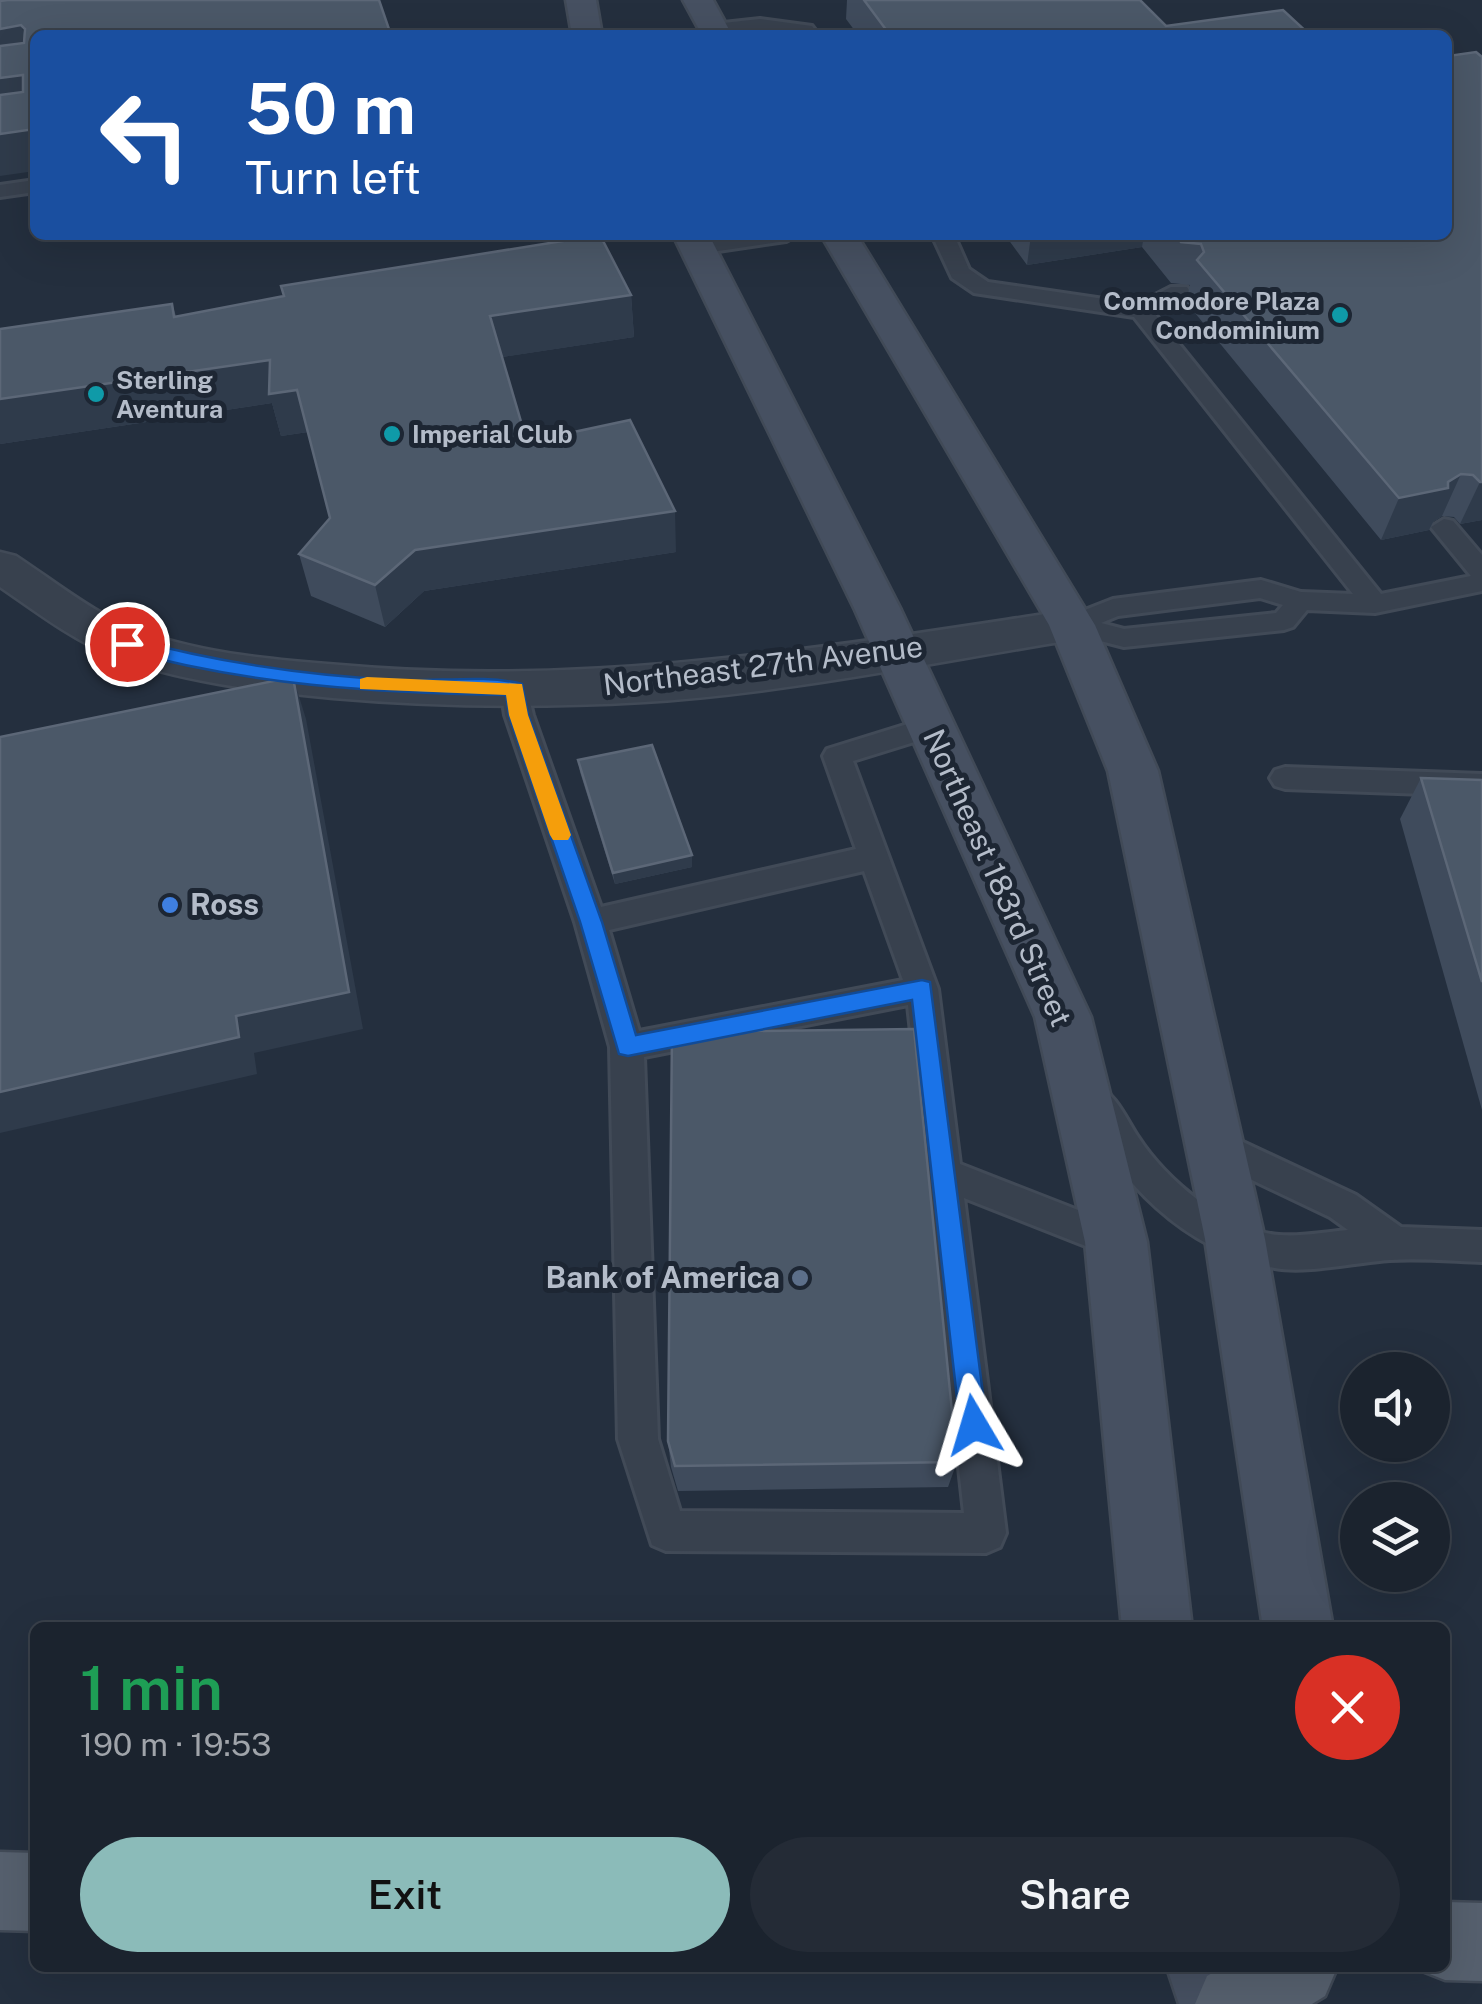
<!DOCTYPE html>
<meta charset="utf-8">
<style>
body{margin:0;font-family:"Public Sans",sans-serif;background:#242b36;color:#f1f3f6;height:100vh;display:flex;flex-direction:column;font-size:38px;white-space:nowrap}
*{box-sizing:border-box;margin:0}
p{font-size:32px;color:#a0a4aa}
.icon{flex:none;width:55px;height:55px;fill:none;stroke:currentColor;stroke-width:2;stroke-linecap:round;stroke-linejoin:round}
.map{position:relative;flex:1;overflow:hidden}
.sheet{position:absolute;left:30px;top:1622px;width:1420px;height:350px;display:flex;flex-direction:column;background:#1b232e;border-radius:15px;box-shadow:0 10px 40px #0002,0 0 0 2px #39404a}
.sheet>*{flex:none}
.hud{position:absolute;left:30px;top:30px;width:1422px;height:210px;border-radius:15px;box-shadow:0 10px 40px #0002,0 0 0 2px #39404a;background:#1a4fa0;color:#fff;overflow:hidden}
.tools{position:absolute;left:1340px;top:1352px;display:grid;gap:20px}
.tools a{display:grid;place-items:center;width:110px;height:110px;border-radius:50%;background:#1b232e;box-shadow:0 10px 40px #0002,0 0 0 2px #39404a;font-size:50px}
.pin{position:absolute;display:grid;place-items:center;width:85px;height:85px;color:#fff;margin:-42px;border:5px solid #fff;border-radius:50%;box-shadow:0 2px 10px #0007}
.me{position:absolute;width:110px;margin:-55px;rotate:353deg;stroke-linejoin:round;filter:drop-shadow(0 0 8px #0008)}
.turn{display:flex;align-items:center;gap:35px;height:210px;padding:0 50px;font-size:45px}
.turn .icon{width:130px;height:130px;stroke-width:2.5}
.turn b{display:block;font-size:70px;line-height:85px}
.round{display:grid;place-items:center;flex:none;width:105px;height:105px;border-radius:52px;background:#242b36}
.overview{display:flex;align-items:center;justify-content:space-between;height:170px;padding:0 50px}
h1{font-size:60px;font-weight:600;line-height:75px;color:#1e9e55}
.button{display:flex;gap:20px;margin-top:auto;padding:20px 50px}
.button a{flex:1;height:115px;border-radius:60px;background:#8bbbb9;color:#111;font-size:40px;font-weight:600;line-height:115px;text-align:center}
.button a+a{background:#242b36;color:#f1f3f6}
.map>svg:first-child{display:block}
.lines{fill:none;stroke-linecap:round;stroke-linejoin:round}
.lane-casing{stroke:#414a57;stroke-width:6}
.street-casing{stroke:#414a57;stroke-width:5}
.secondary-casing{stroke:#414a57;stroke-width:5}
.primary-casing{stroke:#414a57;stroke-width:5}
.lane{fill:#38414e;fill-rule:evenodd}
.street{fill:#38414e;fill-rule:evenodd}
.secondary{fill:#465061;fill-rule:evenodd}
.primary{fill:#56606e;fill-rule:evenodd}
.wall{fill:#3f4b5c}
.shaded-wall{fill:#2f3b4b}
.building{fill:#4b5868;stroke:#5c6777;stroke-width:2.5}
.route{fill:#1a73e8;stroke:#114b97;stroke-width:2.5}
.slow{fill:#f59e0b}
.culture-dot{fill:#0f9aa8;stroke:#1d2633;stroke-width:4}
.shop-dot{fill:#3f7fe0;stroke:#1d2633;stroke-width:4}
.service-dot{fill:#5c6f8a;stroke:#1d2633;stroke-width:4}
.labels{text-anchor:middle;stroke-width:10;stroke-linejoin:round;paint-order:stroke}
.far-poi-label{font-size:25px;font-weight:bold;fill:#b4bcc9;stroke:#1d2633;text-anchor:start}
.street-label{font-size:30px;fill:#b4bcc9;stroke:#1d2633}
.poi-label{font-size:30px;font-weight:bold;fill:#b4bcc9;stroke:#1d2633;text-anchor:start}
</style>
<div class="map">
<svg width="1482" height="2004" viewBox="0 0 1482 2004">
<rect width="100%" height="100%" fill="#242f3e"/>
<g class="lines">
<g class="lane-casing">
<g id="lane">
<polygon points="760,19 812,26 819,35 760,29 714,34 705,29 714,24"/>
<polygon points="35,180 35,192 0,197 0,185"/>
<polygon points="743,235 797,235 786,241 698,254 687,248 698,242"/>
<path d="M 932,235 L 954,235 L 969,269 L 988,282 L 1138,304 L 1171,287 L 1187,287 L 1190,292 L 1187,297 L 1154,313 L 1381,594 L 1471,576 L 1431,527 L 1444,519 L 1453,521 L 1482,555 L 1482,591 L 1375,613 L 1307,610 L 1293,627 L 1284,630 L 1124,647 L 1062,631 L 1059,625 L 1062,619 L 1113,599 L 1261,580 L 1301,592 L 1353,594 L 1134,317 L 974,293 L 952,278 ZM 1260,598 L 1283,605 L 1276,613 L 1124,629 L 1101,623 L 1118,616 Z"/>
<path d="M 515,679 L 525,682 L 533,715 L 601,907 L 856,849 L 823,756 L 827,749 L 930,717 L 940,720 L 944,727 L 940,734 L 853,761 L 938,989 L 960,1164 L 1129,1230 L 1134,1242 L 1129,1254 L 1116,1258 L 964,1198 L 1006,1533 L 1000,1547 L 986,1553 L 666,1551 L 652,1545 L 618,1439 L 610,1047 L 575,922 L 505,715 L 501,689 L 505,682 ZM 864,871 L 903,980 L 639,1031 L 609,930 ZM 908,1005 L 964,1513 L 680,1511 L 658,1439 L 644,1057 Z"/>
<polygon points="1285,767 1482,774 1482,796 1285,789 1275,786 1270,778 1275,770"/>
<path d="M 1095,1085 C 1116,1093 1126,1119 1138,1137 C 1166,1180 1226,1231 1279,1235 C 1301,1237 1326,1232 1348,1230 L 1330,1217 L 1204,1157 L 1199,1146 L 1204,1135 L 1216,1131 L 1228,1135 L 1356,1195 L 1401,1227 L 1482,1230 L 1482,1262 C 1452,1261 1420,1258 1390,1260 C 1357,1262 1306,1274 1275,1268 C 1183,1250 1117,1181 1078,1100 L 1083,1090 Z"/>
</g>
</g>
<g class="street-casing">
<path id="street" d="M 0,552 L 16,556 C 57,583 99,618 146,633 C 207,654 275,660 340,665 C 592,688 824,647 1072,610 L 1088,614 L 1095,625 L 1088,636 L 1072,640 C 930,663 787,693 644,702 C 540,708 436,707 333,698 C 259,691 178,682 110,655 C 70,638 35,611 0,587 Z"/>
</g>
<g class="secondary-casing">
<g id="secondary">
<polygon points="566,0 596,0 602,35 572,35"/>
<polygon points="683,0 713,0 732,35 702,35"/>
<polygon points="673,235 709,235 901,610 1091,1017 1147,1242 1192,1628 1122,1628 1085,1242 1035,1017 855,610"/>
<polygon points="821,235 857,235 1095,625 1158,771 1265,1239 1333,1628 1263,1628 1205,1239 1108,771 1049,625"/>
<polygon points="1167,1968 1246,1968 1259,2004 1179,2004"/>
</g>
</g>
<g class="primary-casing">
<g id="primary">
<polygon points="0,1852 35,1853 35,1931 0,1930"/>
<polygon points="1445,1902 1482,1903 1482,1981 1445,1980 1417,1969 1445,1968"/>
<polygon points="1221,1968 1337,1968 1325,1996 1312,2004 1195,2004 1207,1976"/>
</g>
</g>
<use href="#lane" class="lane"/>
<use href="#street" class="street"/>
<use href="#secondary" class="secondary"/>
<use href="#primary" class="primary"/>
</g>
<g class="wall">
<polygon points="847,0 1140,0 1166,26 1310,35 858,35 846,19"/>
<polygon points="1482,57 1482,520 1460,524 1454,517 1442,516 1433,522 1429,530 1381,540 1186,302 1190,285 1171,283 1142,247 1027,265 1005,235 1448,235"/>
<polygon points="631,295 634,337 502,357 527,442 676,552 424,591 385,627 311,596 299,554 330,518 308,432 281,436 272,403 0,444 0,329 172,304 176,316"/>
<polygon points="578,760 692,867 615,884 580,772"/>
<polygon points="1421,778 1482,780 1482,1110 1400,819"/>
<polygon points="668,1441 957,1462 948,1487 678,1491 671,1467"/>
</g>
<g class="shaded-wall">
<polygon points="21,25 35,64 0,71 0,29"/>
<polygon points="23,75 35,108 0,120 0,78"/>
<polygon points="35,129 35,171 0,176 0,134"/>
<polygon points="1031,235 1144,235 1142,247 1027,265"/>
<polygon points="631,295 634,337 496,358 490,316"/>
<polygon points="270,360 297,390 308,432 281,436 272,403 0,444 0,399"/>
<polygon points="1461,474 1442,516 1433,522 1429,530 1381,540 1399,498 1448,482"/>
<polygon points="1480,482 1482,482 1482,520 1460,524"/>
<polygon points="675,511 676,552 424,591 385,627 375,585 415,550"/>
<polygon points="293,677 306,719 363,1029 254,1053 257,1074 0,1133 0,1092 236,1016"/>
<polygon points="692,855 692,867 615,884 613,873"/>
</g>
<g class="building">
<polygon points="8,0 379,0 391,35 35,35 35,129 0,134 0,95 23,92 23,75 0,78 0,46 24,43 25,29 21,25 0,29 0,1"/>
<polygon points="864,0 1140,0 1166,26 1283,10 1310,35 890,35"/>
<polygon points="1476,52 1482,57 1482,482 1480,482 1473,475 1461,474 1448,482 1448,488 1399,498 1197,260 1204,252 1201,244 1181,242 1176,235 1448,235 1448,56"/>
<polygon points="600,235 631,295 490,316 527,442 630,420 675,511 415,550 375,585 299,554 330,518 297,390 269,394 270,360 0,399 0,329 172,304 174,317 284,296 281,286"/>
<polygon points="293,677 349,992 236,1016 239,1037 0,1092 0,737"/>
<polygon points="652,745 692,855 613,873 578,760"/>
<polygon points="1421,778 1482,780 1482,982"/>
<polygon points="914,1029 957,1462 675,1466 668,1441 672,1032"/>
</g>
<path class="route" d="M 127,638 C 216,662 307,676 399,680 C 438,682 485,674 522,684 L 528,715 L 602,922 L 636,1035 L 922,980 L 930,982 L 987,1425 L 983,1435 L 974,1439 L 964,1435 L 960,1425 L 912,1000 L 628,1056 L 619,1054 L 580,922 L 509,715 L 506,695 C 375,693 247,685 120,649 L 117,644 Z"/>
<polygon class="slow" points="367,677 522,684 528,715 571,835 568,840 553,840 550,835 509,715 506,695 360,689 360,679"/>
<g class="culture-dot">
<circle cx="1340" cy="315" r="10"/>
<circle cx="96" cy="394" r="10"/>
<circle cx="392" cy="434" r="10"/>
</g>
<circle class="shop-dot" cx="170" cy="905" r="10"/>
<circle class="service-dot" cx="800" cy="1278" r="10"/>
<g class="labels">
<g class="far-poi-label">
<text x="1320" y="310" text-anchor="end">Commodore Plaza<tspan x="1320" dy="29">Condominium</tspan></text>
<text x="116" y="389">Sterling<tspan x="116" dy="29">Aventura</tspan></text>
<text x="412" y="443">Imperial Club</text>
</g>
<g class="street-label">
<text transform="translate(763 666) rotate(-7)" y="10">Northeast 27th Avenue</text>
<text transform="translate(997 878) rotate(66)" y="10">Northeast 183rd Street</text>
</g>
<g class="poi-label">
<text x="190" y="915">Ross</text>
<text x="780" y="1288" text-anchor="end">Bank of America</text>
</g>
</g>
</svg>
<div class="tools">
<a><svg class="icon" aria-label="sound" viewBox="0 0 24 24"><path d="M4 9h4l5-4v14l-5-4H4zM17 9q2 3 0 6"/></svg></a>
<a><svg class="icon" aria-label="layers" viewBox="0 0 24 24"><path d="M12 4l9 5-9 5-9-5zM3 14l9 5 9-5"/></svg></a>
</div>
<div class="pin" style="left:127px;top:644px;background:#d93025"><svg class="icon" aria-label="arrive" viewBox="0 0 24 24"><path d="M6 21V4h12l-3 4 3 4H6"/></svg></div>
<svg class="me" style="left:974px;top:1425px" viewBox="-20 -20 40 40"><path d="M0-17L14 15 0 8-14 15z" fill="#1a73e8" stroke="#fff" stroke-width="4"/></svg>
<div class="hud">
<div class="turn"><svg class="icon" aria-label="left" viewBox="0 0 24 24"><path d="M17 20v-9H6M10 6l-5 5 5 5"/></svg><div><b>50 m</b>Turn left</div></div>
</div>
<section class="sheet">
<div class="overview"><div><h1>1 min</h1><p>190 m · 19:53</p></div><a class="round" style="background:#d93025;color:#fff"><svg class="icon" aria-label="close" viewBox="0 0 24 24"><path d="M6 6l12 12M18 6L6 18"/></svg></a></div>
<div class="button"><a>Exit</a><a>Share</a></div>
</section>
</div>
